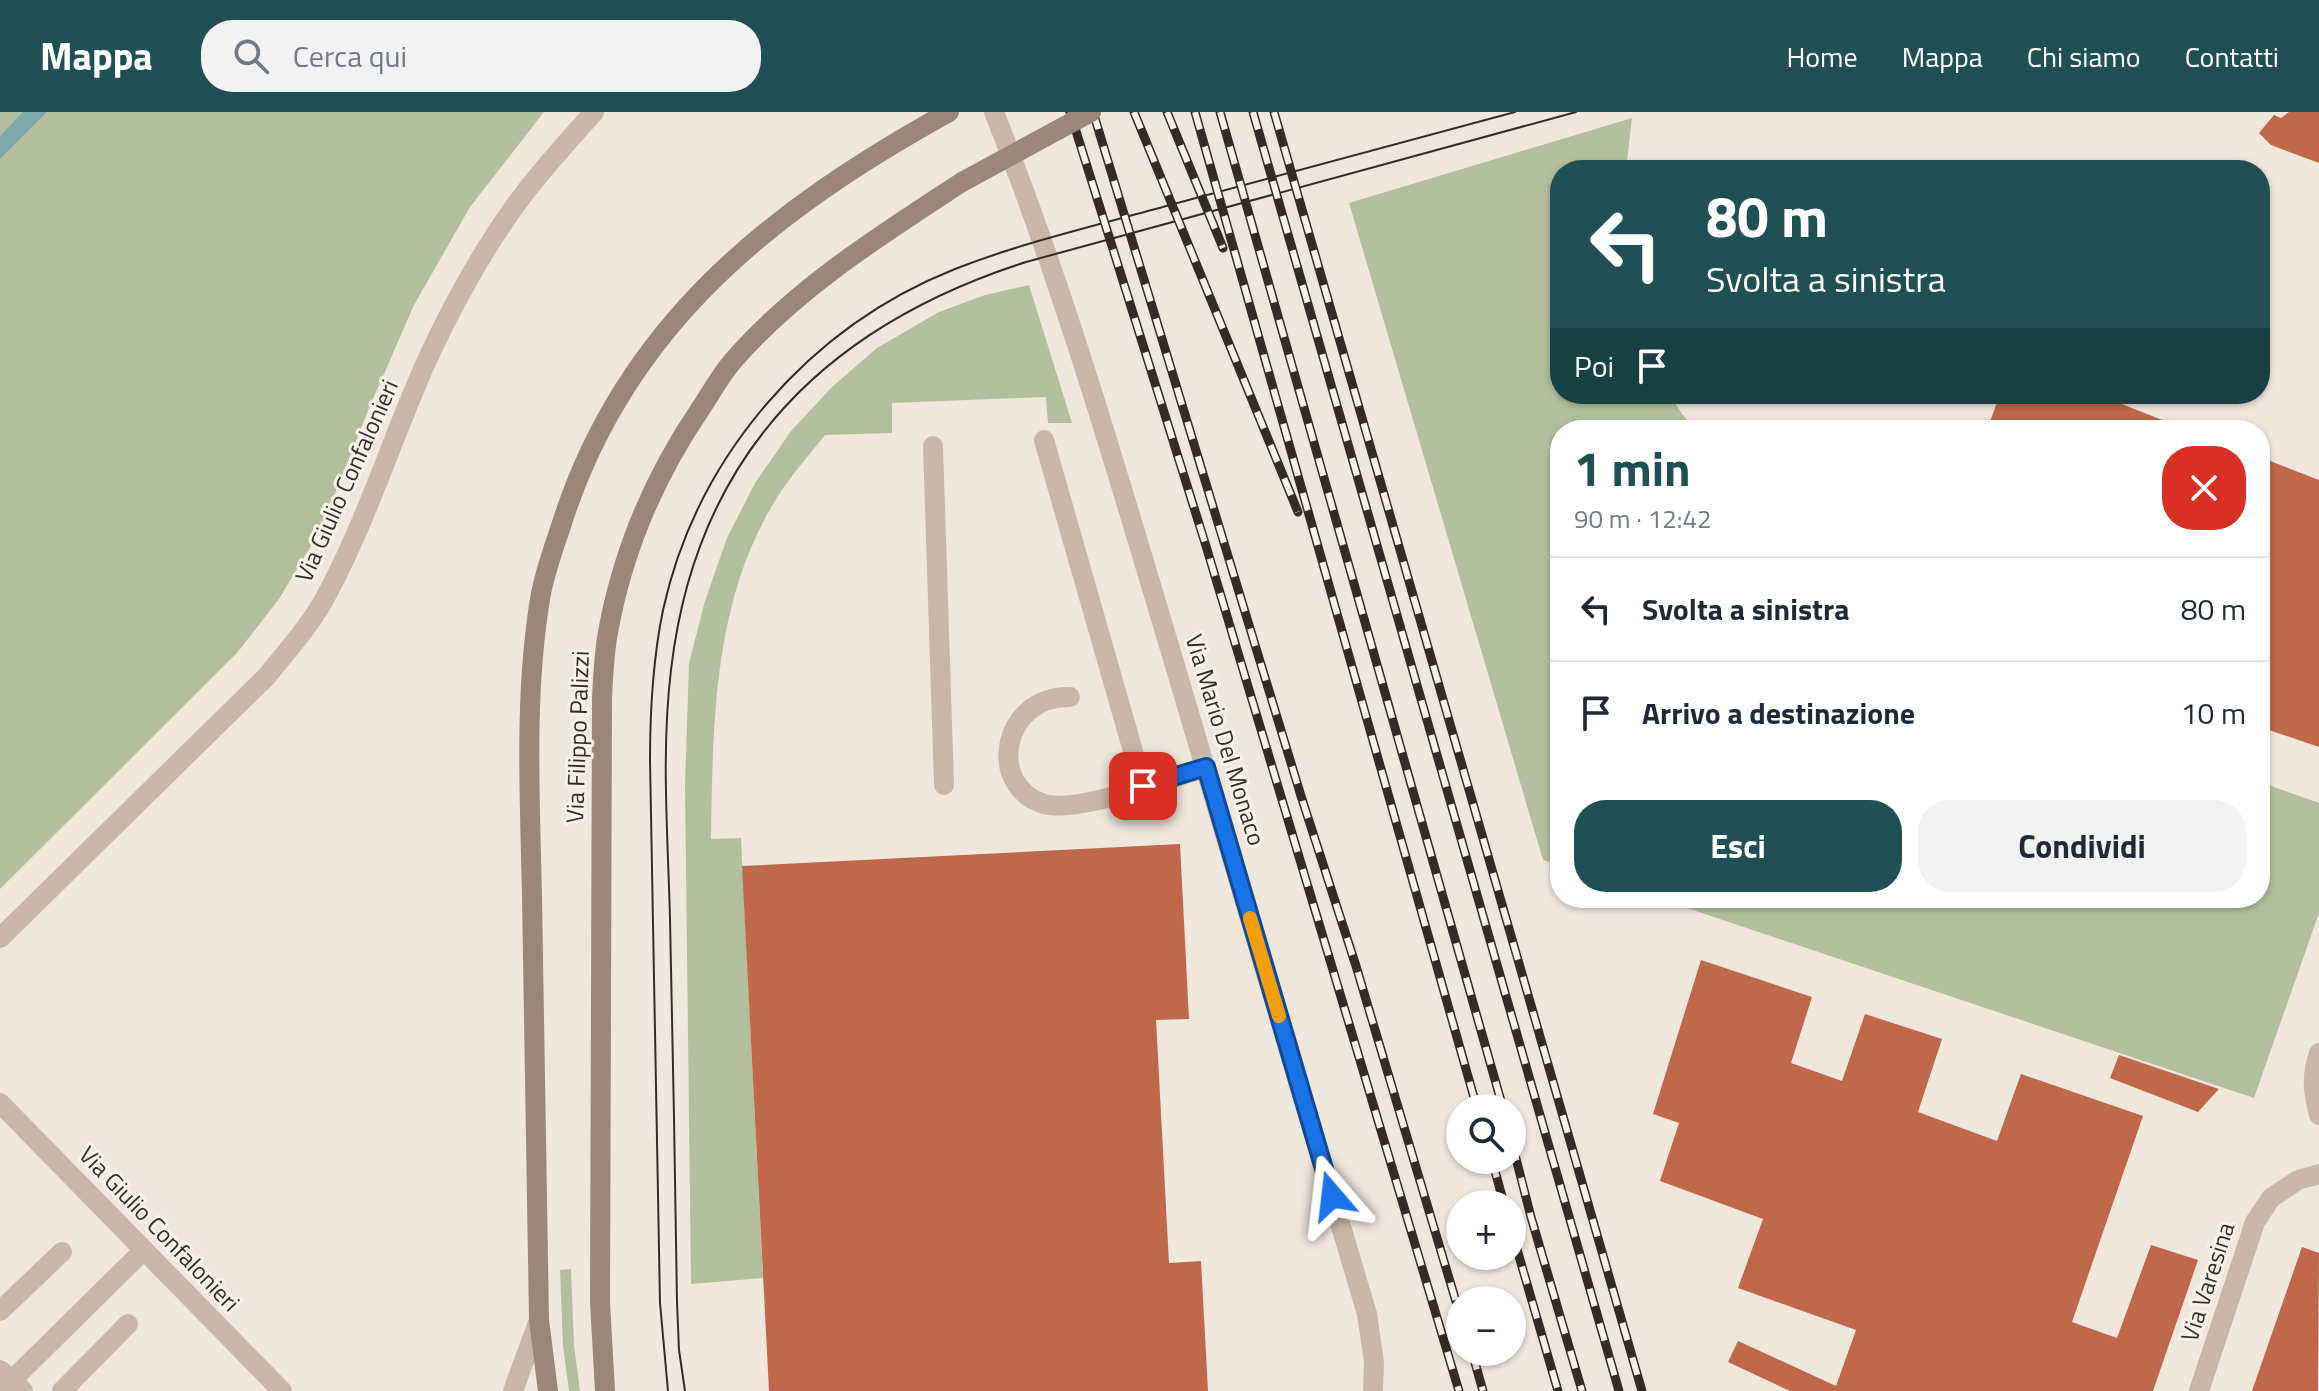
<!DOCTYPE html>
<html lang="it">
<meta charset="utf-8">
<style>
body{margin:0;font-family:"Titillium Web",sans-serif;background:#f2f2f3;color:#1f2937;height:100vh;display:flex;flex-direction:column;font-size:30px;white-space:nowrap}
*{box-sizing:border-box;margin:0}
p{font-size:26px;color:#747a83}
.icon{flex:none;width:44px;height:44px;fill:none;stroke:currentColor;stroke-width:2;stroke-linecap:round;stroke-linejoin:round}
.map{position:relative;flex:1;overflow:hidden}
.details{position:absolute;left:1550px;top:308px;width:720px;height:488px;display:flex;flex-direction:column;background:#fff;border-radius:32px;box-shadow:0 2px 6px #0004}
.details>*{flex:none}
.banner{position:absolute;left:1550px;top:48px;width:720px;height:244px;border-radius:32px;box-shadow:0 2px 6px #0004;background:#205054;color:#fff;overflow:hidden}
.fabs{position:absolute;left:1446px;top:982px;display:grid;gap:16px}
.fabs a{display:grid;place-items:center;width:80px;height:80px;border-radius:50%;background:#fff;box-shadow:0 2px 6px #0004;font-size:40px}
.pin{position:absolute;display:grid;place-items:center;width:68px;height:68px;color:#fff;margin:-34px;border-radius:16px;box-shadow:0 4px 12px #0006}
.me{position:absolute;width:88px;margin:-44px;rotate:343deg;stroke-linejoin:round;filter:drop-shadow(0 0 6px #0008)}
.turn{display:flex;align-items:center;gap:28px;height:168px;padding:0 24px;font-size:36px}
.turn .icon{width:104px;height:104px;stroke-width:2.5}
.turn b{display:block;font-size:56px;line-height:68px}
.then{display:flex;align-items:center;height:76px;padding:0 24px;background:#0003;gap:16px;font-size:30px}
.round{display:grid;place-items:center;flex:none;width:84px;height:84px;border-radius:32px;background:#f2f2f3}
.overview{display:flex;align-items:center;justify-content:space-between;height:136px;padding:0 24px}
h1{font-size:48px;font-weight:700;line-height:60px;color:#205054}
.primary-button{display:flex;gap:16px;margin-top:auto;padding:16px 24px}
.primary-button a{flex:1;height:92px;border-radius:32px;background:#205054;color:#fff;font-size:32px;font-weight:700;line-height:92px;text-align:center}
.primary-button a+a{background:#f2f2f3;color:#1f2937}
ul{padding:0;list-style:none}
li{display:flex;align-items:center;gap:24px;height:104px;padding:0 24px;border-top:2px solid #e0e1e3}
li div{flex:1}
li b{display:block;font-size:30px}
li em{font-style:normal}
header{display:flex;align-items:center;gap:48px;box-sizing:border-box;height:112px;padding:0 40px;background:#205054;color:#fff}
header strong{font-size:38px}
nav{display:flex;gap:44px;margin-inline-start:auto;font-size:28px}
.search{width:560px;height:72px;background:#f2f2f3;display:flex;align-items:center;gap:20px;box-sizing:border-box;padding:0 28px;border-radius:32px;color:#747a83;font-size:30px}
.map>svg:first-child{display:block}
.green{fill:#b3bf9c}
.water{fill:#7caaac}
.building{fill:#c0684b}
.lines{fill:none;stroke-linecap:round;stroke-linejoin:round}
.service{stroke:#c8b7a8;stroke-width:20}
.minor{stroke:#c8b7a8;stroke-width:20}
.secondary{stroke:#9b867a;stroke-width:20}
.tram{stroke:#352c28;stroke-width:2}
.rail-casing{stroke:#352c28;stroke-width:9}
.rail{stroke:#f8f1e8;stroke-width:6;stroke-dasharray:18;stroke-linecap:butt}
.secondary-bridge{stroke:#9b867a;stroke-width:20}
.route-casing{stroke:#114b97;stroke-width:20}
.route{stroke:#1a73e8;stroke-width:14}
.slow{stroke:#f59e0b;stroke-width:14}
.labels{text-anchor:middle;stroke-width:6;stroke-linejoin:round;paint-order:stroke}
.street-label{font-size:24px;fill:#352c28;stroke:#f8f1e8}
</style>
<header>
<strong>Mappa</strong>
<div class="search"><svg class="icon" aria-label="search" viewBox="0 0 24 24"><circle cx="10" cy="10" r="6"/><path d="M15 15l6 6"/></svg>Cerca qui</div>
<nav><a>Home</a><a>Mappa</a><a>Chi siamo</a><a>Contatti</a></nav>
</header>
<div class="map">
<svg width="2319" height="1279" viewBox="0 0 2319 1279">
<rect width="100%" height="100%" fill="#f0e7dc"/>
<g class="green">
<polygon points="0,0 544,0 470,95 414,193 370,294 321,417 279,487 237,541 0,777"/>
<polygon points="1632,6 1626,58 1560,58 1560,282 1668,282 1694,318 1560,318 1560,753 1543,748 1349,91"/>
<path d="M 1029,173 L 1072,311 L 1048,311 L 1046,285 L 892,291 L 892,321 L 825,323 C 810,342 793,361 780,381 C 713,484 713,608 711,727 L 741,726 L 763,1166 L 691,1172 L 685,673 L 689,551 L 705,489 L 727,426 L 755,371 L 791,319 L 832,275 L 877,236 L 939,200 L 985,183 Z"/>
<polygon points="2260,670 2319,691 2319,801 2254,986 1657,786 2260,786"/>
<polygon points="571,1157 574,1233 580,1279 569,1279 563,1234 560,1158"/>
</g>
<polygon class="water" points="23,0 47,0 0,47 0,24"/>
<g class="building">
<polygon points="2289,0 2319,0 2319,51 2271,33 2259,21 2274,3 2281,6"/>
<polygon points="2000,282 2096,282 2188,318 1987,318"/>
<polygon points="2260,345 2319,368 2319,635 2260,615"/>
<polygon points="1180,732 1189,907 1156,908 1169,1151 1201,1149 1208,1279 769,1279 742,754"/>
<polygon points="1701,848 1812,885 1791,951 1842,969 1865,902 1942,927 1918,1000 1997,1029 2021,962 2143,1004 2072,1210 2117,1226 2151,1133 2198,1148 2153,1279 1790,1279 1728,1250 1738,1229 1836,1274 1856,1218 1738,1176 1763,1107 1660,1069 1679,1011 1653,1002"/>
<polygon points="2119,943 2219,977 2198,1000 2110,966"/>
<polygon points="2302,1135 2319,1141 2318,1279 2252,1279"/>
</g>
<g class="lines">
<g class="service">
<polyline points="1044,328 1143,674"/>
<polyline points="933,334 944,673"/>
<path d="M 1070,585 C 1003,583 985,673 1044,692 C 1076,702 1171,666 1206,655"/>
<polyline points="0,1199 62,1140"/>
<polyline points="0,1258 23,1279"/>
<polyline points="62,1279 128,1212"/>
</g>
<g class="minor">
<path d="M 994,0 C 1065,179 1118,363 1173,547 C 1238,765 1302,984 1367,1202 L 1374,1250 L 1373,1279"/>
<path d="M 0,826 L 267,564 C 287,539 309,515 325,486 C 367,409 392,325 428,246 C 454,190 486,132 523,83 C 545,54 570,27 594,0"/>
<path d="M 2319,941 C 2311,964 2313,980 2319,1003"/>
<polyline points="0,991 282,1279"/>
<polyline points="1,1279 144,1138"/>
<polyline points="513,1279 539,1208"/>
<polyline points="2199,1279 2255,1110 2271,1086 2298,1068 2319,1062"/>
</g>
<g class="secondary">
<path d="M 548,1279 L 539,1208 C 536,1067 534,926 532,785 C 530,685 524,586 540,487 C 544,462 553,438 561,414 C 624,213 772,98 949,0"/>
<path d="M 605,1279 L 600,1190 L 602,586 C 603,566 604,545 607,526 C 621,443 654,365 701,296 C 711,281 720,264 732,250 C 796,176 881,123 962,70"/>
</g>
<g class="tram">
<path d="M 668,1279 L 660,1191 L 650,648 C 650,597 653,547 663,498 C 697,344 809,215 955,157 C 1024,130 1098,113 1170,93 C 1285,62 1400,31 1515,0"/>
<path d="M 685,1279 L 679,1238 L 677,1190 C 675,1062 673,935 670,807 C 668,725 661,641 671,558 C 696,343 826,214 1026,150 L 1576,0"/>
</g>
<g class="rail-casing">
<g id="rail">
<polyline points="1070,0 1206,434 1459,1279"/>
<polyline points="1093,0 1301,684 1356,854 1460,1203"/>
<polyline points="1134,0 1298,400"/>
<polyline points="1167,0 1223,136"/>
<polyline points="1195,0 1477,996"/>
<polyline points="1220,0 1503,996"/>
<polyline points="1253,0 1619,1279"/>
<polyline points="1274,0 1642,1279"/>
<polyline points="1512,1031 1531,1105 1582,1279"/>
<polyline points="1492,1048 1504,1092"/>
<polyline points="1512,1120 1558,1279"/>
<polyline points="1472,1240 1483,1279"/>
</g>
</g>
<use href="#rail" class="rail"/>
<polyline class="secondary-bridge" points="962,70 1091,0"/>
</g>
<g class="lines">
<g class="route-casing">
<polyline id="route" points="1143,674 1206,655 1332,1084"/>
</g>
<use href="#route" class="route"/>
<polyline class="slow" points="1250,806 1279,904"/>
</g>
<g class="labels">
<g class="street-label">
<text transform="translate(347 369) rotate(-66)" y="8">Via Giulio Confalonieri</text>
<text transform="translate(578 625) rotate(-88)" y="8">Via Filippo Palizzi</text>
<text transform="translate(1225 628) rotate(73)" y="8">Via Mario Del Monaco</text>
<text transform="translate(159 1117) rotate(46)" y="8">Via Giulio Confalonieri</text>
<text transform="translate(2208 1170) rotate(-72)" y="8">Via Varesina</text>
</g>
</g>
</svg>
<div class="fabs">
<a><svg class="icon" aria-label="search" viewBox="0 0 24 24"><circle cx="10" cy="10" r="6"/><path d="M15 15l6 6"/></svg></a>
<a>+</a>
<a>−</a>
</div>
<div class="pin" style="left:1143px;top:674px;background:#d93025"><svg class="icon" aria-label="arrive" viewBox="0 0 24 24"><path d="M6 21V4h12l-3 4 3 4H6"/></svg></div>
<svg class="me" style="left:1332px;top:1084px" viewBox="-20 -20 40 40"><path d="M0-17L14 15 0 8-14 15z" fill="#1a73e8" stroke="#fff" stroke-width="4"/></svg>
<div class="banner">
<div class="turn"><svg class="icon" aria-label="left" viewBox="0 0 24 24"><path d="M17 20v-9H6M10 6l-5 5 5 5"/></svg><div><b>80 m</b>Svolta a sinistra</div></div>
<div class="then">Poi<svg class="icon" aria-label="arrive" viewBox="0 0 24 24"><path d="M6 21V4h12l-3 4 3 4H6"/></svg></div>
</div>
<section class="details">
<div class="overview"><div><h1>1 min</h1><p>90 m · 12:42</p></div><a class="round" style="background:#d93025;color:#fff"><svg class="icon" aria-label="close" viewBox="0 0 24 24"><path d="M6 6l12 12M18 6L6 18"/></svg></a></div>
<ul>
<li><svg class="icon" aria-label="left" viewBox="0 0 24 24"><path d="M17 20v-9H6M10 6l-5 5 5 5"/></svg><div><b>Svolta a sinistra</b></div><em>80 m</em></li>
<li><svg class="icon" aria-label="arrive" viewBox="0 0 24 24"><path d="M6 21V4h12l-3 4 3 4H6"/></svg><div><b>Arrivo a destinazione</b></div><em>10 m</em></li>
</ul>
<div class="primary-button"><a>Esci</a><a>Condividi</a></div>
</section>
</div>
